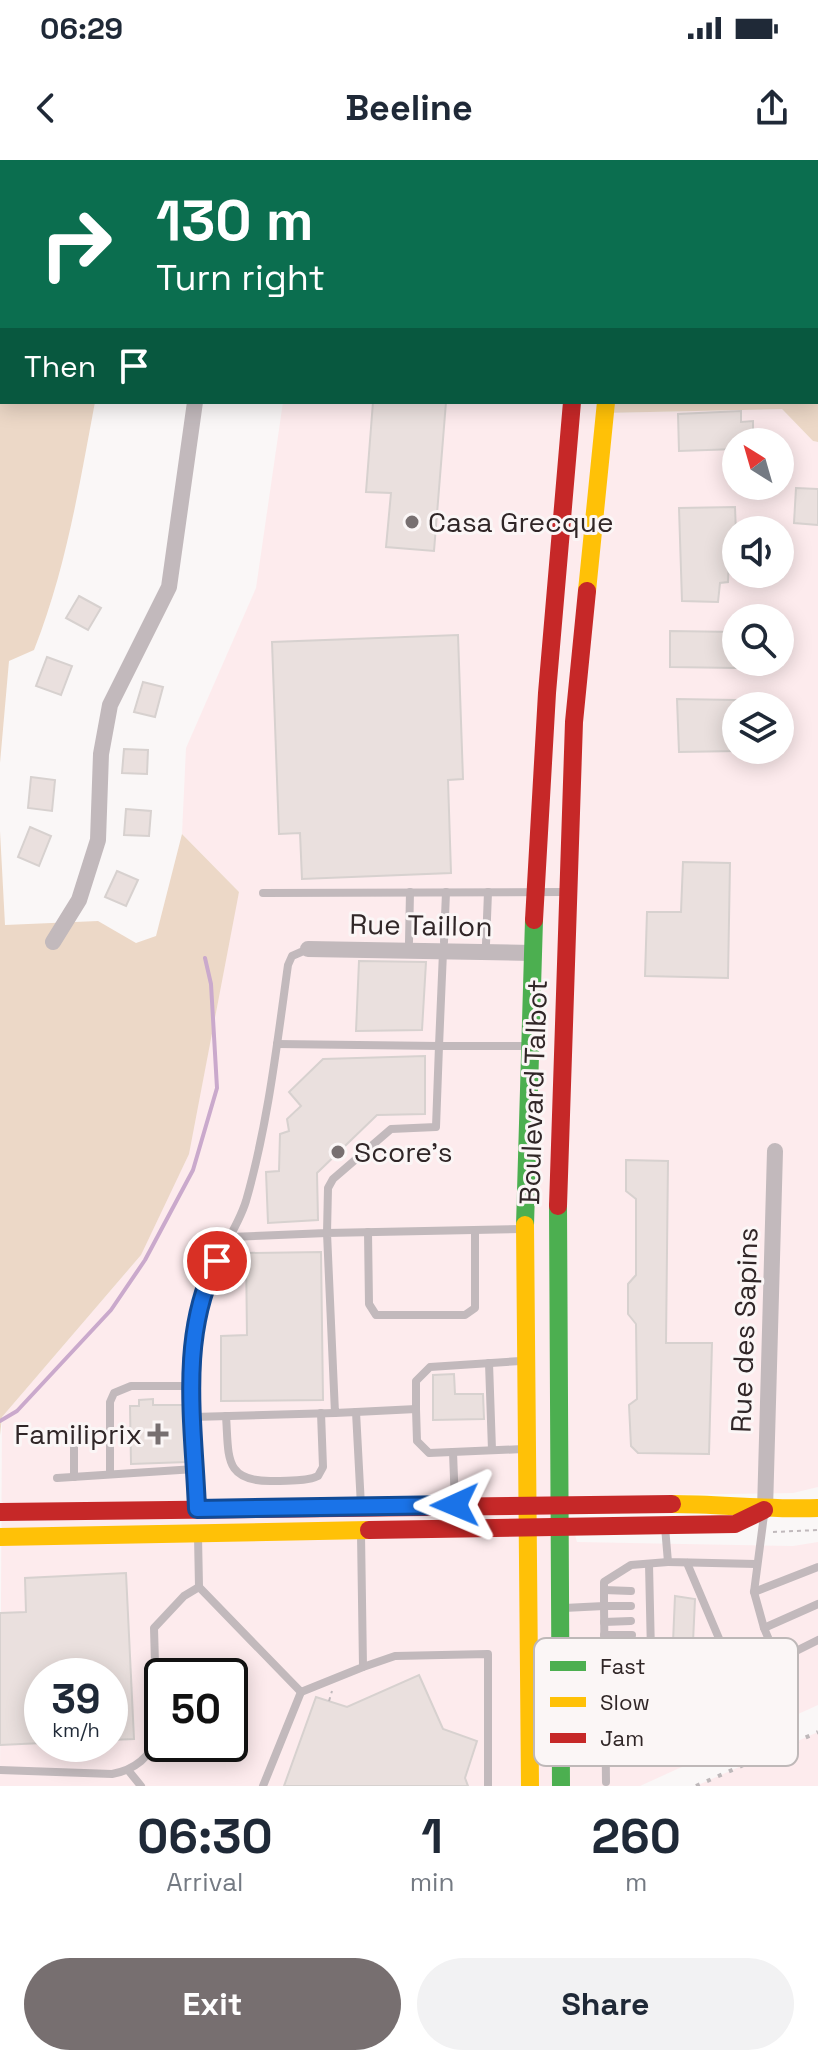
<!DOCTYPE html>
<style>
body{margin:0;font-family:"Space Grotesk",sans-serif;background:#f2f2f3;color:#1f2937;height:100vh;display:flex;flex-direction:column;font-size:30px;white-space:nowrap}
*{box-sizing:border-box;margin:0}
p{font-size:26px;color:#747a83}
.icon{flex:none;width:44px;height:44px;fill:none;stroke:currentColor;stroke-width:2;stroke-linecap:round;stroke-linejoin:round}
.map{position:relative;height:1626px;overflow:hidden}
.side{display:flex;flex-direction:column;background:#fff;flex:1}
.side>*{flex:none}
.guide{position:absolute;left:0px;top:0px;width:818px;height:244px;box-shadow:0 4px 20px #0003;background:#0b6e4f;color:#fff;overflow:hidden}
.needle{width:52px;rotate:323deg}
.tools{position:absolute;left:722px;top:268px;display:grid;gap:16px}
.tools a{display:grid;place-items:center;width:72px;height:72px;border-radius:50%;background:#fff;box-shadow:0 4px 20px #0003;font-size:40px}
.speed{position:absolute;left:24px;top:1498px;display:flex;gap:16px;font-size:40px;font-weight:700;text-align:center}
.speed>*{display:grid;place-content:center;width:104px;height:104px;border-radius:50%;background:#fff;box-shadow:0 4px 20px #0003;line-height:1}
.speed small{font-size:20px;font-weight:400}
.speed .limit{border:4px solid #111;border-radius:12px;background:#fff;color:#111}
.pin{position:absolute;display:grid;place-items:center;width:68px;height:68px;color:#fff;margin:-34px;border:4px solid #fff;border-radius:50%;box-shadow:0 2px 8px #0007}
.me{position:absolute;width:88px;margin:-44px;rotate:269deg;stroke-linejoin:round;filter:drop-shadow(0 0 6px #0008)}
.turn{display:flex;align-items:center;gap:28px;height:168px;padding:0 24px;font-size:36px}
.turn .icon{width:104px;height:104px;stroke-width:2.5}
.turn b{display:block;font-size:56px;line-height:68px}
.then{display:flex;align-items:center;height:76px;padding:0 24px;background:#0003;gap:16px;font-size:30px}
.eta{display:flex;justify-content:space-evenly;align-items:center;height:136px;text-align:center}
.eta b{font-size:48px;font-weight:700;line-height:56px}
.cta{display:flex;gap:16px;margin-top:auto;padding:16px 24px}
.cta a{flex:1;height:92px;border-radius:48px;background:#776f70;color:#fff;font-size:32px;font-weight:700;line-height:92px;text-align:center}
.cta a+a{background:#f2f2f3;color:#1f2937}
.status{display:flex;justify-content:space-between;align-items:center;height:56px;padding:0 40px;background:#fff;direction:ltr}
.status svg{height:22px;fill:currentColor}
header{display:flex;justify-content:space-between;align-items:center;height:104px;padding:0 24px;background:#fff;font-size:36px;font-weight:700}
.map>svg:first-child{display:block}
.built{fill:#fdebed;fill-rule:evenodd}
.green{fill:#ecd8c7}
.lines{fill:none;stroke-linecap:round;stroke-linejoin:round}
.stream{stroke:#caa9cc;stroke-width:4}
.building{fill:#eae0de;stroke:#d7d1cf;stroke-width:2}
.path{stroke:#c0b9bc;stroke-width:2;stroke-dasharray:4 4;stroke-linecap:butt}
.lane{stroke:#c2b9bc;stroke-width:8}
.street{stroke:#c2b9bc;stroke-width:16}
.fast{stroke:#4caf50;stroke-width:18}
.slow{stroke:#ffc107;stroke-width:18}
.jam{stroke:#c62828;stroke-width:18}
.rail{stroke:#beb8ba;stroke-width:4;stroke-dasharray:4 8;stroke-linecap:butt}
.route-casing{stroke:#114b97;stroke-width:20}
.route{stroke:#1a73e8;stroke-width:14}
.poi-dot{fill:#776f70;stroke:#fbf6f6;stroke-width:3}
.labels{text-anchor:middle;stroke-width:6;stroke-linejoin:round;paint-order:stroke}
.poi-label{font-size:28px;fill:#302627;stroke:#fbf6f6;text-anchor:start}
.street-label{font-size:28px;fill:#302627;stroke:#fbf6f6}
.key{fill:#fbf6f6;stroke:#beb8b8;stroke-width:2}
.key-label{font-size:22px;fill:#302627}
</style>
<div class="status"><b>06:29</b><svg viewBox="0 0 49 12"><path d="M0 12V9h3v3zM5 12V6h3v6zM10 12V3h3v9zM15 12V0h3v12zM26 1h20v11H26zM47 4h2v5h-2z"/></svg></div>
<header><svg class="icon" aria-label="back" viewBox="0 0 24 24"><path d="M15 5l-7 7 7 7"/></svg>Beeline<svg class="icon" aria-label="share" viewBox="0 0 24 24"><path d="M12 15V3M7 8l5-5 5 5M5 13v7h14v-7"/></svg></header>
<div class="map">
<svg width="818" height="1626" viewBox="0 0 818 1626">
<rect width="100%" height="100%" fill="#faf7f7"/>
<g class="built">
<polygon points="276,0 818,0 818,24 816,29 816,2"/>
<path d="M 283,242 L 605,242 L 604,253 L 782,249 L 813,281 L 818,282 L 818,1327 L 793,1333 L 564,1336 L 577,1382 L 793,1386 L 818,1382 L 818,1545 L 640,1626 L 0,1626 L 2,1257 L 141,1095 L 239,732 L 182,674 L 186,588 L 256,428 ZM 736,282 L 780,282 L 780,326 L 736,326 ZM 736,370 L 780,370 L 780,414 L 736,414 ZM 736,458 L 780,458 L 780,502 L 736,502 ZM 736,546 L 780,546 L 780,590 L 736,590 ZM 42,1516 L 110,1516 L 110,1584 L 42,1584 ZM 162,1516 L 230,1516 L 230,1584 L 162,1584 Z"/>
<polygon points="818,1572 818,1626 696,1626"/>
</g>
<g class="green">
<path d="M 0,0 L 35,2 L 2,2 L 2,242 L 95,242 C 79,327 66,409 34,490 L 9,501 L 0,603 Z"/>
<polygon points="818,24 818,282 813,281 782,249 604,253 605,242 816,242"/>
<polygon points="0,671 5,765 98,761 136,783 156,776 182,674 239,732 189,994 141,1095 2,1257 0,1275"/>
</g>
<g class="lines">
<polyline class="stream" points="0,1261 17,1251 111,1150 145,1100 193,1010 217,928 211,824 205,798"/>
</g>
<g class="building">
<polygon points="373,242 446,242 434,391 386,387 391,333 366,332"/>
<polygon points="741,251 741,262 753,261 753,282 736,282 736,289 679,291 678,254"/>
<polygon points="796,328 818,329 818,365 794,363"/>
<polygon points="735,347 736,373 730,373 728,422 720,423 718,442 682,441 679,348"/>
<polygon points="79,436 101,448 88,470 66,458"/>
<polygon points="670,471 736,472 736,508 670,507"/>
<polygon points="458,475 463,619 448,620 451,713 302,719 300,673 279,674 272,482"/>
<polygon points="47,497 72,506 61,535 36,526"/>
<polygon points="143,522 163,527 155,557 134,552"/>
<polygon points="677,539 736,540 736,591 679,592"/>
<polygon points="124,589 148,590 147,614 122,613"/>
<polygon points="31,617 55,620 52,651 28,648"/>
<polygon points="126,649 151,651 149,676 124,675"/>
<polygon points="30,667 51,676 39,706 18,697"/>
<polygon points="683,702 730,703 728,818 645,816 647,752 681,752"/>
<polygon points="117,711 138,720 126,746 105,737"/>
<polygon points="359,801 426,802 422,870 356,871"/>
<polygon points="425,896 425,954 377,955 317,1013 318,1060 268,1063 266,1012 279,1011 280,974 289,971 287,959 301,946 289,932 323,899"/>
<polygon points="626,1000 668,1001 666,1183 712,1183 709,1294 638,1293 631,1286 629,1245 637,1239 636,1164 628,1154 628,1124 636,1115 636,1039 626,1031"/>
<polygon points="321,1092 323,1240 221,1241 221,1176 247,1175 246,1093"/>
<polygon points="454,1214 455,1234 483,1234 484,1259 433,1260 433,1215"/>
<polygon points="153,1239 153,1245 185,1245 187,1302 131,1304 130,1246 139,1246 139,1240"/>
<polygon points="126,1413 134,1579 110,1580 110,1516 42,1516 42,1583 0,1585 0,1453 26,1452 25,1418"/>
<polygon points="675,1436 695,1439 693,1482 673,1482"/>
<polygon points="419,1515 443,1569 477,1581 465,1618 468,1626 284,1626 316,1537 347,1547"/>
</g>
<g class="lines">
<g class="path">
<polyline points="773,1372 818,1370"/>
<polyline points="329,1541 332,1531"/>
</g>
<g class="lane">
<polyline points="809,2 809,0"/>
<polyline points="263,733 567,732"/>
<polyline points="409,782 410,732"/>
<polyline points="444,782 446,732"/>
<polyline points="486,784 488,732"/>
<polyline points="277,884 439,886 443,792"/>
<polyline points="368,1072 369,1144 376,1155 465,1155 475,1148 475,1070"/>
<polyline points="229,1077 327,1073 328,1028 333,1019 391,969 436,967 439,886 525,886"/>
<polyline points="489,1203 492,1290"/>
<polyline points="416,1249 416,1221 430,1207 521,1201"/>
<polyline points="356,1252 416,1249 417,1281 429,1293 523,1289"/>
<path d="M 226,1256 C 229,1297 223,1323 275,1321 C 289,1320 306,1322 318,1316 L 323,1307 L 321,1253"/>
<path d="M 193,1257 C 193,1212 187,1165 205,1123 C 217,1095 237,1070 246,1041 C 268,964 277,884 288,805 L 292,796 L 308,789"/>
<polyline points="453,1292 455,1345"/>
<polyline points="110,1314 110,1242 114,1233 131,1226 193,1226"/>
<polyline points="74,1317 74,1267"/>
<polyline points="57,1318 195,1309"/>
<polyline points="197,1346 193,1257 335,1253"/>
<polyline points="361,1346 356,1252 335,1253 327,1073 522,1069"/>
<polyline points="764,1355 754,1432 764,1468 794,1539"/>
<polyline points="665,1367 668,1402 756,1404"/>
<polyline points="198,1376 199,1427 301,1532 363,1507 361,1374"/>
<polyline points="687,1403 726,1495 713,1506 688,1508"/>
<polyline points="604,1430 631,1431"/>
<polyline points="754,1432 818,1407"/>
<polyline points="564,1448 604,1446 604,1422 631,1405 668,1402"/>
<polyline points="604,1462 631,1461"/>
<polyline points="764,1468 818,1444"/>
<polyline points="604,1475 632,1475"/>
<polyline points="651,1493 699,1492 700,1507"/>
<polyline points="604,1494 651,1493 649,1404"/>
<polyline points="604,1506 653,1507"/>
<polyline points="363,1507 395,1496 488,1494 488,1626"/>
<polyline points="605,1521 732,1523 818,1480"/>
<polyline points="565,1530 605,1529"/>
<polyline points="688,1534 697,1531 728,1535"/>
<polyline points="605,1584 688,1582 754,1561 743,1534 701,1542 688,1534 639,1535 626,1522"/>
<path d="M 0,1610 L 112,1614 C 134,1610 152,1597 157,1574 L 154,1468 L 184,1436 L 199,1427"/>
<polyline points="128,1610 141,1626"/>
<polyline points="606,1622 604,1446 631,1446"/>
<polyline points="263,1626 301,1532"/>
</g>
<g class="street">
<polyline points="154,0 156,2"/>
<polyline points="53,782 79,740 98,680 101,594 110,545 169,427 195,242"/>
<polyline points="308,789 532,793"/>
<polyline points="765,1350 775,991"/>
</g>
<g class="fast">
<polyline points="558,1046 561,1626"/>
<polyline points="525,1065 534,760"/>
</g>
<g class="slow">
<polyline points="595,2 596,0"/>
<polyline points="587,431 606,242"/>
<polyline points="525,1065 530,1626"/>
<path d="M 672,1344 C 721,1344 769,1350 818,1348"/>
<polyline points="0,1377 369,1370"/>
</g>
<g class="jam">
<polyline points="630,0 630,2"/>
<polyline points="534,760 547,533 572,242"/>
<polyline points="558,1046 574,562 587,431"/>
<polyline points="0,1352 672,1344"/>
<polyline points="369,1370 735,1364 764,1350"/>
</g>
<polyline class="rail" points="696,1626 818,1572"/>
</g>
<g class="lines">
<g class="route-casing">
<path id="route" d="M 217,1101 C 178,1176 194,1267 197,1349 L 455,1345"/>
</g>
<use href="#route" class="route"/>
</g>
<g class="poi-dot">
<circle cx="412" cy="362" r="8"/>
<circle cx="338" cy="992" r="8"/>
<path d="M154 1262h8v8h8v8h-8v8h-8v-8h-8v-8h8z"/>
</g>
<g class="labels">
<g class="poi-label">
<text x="428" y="372">Casa Grecque</text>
<text x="354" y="1002">Score's</text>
<text x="142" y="1284" text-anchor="end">Familiprix</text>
</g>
<g class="street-label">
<text transform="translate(421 765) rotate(1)" y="10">Rue Taillon</text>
<text transform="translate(533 932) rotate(-88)" y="10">Boulevard Talbot</text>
<text transform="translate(744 1170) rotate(-88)" y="10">Rue des Sapins</text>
</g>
</g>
<rect x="534" y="1478" width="264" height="128" rx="12" class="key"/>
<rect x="550" y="1501" width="36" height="10" fill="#4caf50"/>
<rect x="550" y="1537" width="36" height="10" fill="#ffc107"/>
<rect x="550" y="1573" width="36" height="10" fill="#c62828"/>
<g class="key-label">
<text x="600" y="1514">Fast</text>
<text x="600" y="1550">Slow</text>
<text x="600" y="1586">Jam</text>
</g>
</svg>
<div class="tools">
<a><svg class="needle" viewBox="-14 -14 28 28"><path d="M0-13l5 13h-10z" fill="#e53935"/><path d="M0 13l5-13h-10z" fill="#747a83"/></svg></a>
<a><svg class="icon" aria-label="sound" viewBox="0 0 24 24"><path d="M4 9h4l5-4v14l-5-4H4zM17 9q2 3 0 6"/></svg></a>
<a><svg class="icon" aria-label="search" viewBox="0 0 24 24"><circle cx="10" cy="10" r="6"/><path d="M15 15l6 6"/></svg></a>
<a><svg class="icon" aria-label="layers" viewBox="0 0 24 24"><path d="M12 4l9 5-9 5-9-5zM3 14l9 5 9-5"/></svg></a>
</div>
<div class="speed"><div>39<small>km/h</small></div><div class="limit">50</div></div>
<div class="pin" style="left:217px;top:1101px;background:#d93025"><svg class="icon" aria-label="arrive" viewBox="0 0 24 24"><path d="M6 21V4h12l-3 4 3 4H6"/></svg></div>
<svg class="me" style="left:455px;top:1345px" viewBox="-20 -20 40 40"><path d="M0-17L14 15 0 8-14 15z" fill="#1a73e8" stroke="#fff" stroke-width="4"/></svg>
<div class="guide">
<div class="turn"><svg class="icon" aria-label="right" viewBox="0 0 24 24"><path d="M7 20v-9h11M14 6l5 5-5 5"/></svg><div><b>130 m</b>Turn right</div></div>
<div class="then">Then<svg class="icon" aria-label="arrive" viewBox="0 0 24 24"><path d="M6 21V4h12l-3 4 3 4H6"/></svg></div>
</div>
</div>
<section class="side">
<div class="eta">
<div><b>06:30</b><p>Arrival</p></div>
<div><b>1</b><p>min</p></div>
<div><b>260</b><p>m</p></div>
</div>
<div class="cta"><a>Exit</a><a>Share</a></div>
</section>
